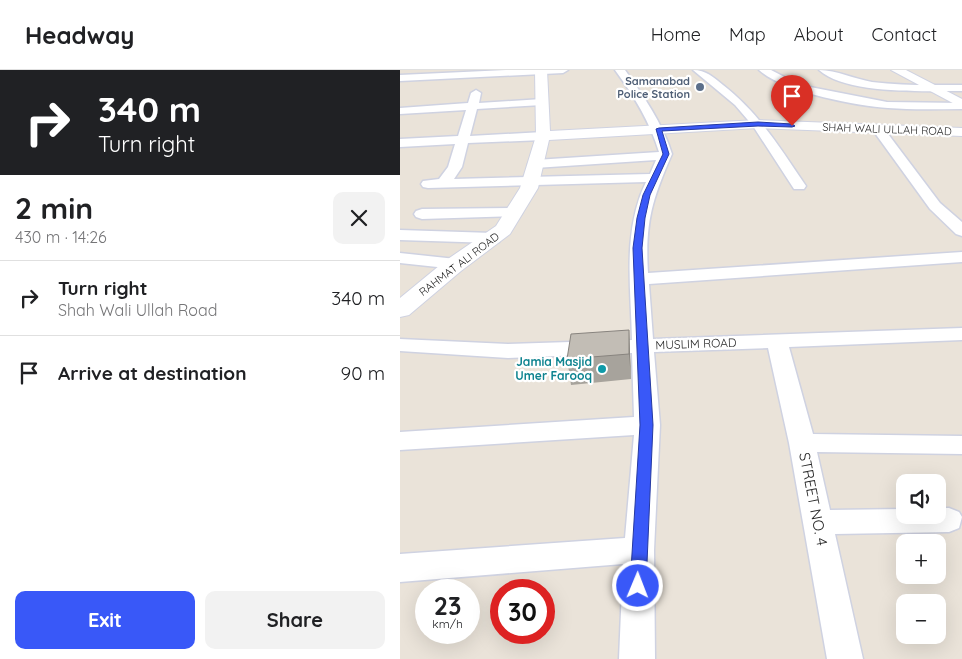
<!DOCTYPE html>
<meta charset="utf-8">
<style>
body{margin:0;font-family:Quicksand,sans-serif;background:#f2f2f2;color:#202124;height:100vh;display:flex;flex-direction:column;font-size:19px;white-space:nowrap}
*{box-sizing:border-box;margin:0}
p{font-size:16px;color:#757577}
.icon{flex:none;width:28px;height:28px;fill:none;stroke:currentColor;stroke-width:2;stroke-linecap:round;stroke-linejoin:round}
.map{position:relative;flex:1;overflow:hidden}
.details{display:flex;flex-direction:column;background:#fff;width:400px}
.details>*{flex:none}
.banner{background:#202124;color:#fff;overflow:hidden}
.fabs{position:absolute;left:496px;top:404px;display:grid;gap:10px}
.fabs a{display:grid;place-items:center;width:50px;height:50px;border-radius:10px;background:#fff;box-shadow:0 5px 20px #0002;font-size:25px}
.speed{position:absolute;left:15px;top:509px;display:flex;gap:10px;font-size:25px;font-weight:700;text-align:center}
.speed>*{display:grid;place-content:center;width:65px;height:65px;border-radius:50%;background:#fff;box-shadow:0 5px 20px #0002;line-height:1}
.speed small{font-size:12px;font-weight:400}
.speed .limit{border:8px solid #d22;background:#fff;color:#111}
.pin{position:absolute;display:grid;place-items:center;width:42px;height:42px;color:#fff;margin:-51px -21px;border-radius:50% 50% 50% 0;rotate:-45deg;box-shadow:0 0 5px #0007}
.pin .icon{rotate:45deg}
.me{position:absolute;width:55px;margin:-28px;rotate:1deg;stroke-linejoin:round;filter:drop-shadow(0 0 4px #0008)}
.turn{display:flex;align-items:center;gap:18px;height:105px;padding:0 15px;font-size:22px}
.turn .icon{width:65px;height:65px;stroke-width:2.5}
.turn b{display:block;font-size:35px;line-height:42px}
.round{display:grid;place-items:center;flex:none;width:52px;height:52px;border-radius:10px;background:#f2f2f2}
.summary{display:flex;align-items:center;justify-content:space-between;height:85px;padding:0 15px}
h1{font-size:30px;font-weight:700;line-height:38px}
.button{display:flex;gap:10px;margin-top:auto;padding:10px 15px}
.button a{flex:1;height:58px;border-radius:10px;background:#3958f8;color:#fff;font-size:20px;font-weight:700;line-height:58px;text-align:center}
.button a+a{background:#f2f2f2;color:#202124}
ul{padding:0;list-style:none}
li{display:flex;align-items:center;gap:15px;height:75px;padding:0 15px;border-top:1px solid #e0e0e0}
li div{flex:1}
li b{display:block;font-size:19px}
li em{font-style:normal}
header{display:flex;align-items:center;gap:30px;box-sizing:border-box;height:70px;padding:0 25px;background:#fff;border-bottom:1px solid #e0e0e0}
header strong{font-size:24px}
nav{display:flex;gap:28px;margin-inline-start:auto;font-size:18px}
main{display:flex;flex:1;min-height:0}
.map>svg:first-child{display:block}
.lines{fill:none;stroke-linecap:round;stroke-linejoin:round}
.minor-casing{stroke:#cfd2e1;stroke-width:3}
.tertiary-casing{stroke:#cfd2e1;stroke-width:2}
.secondary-casing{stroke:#cfd2e1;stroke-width:2}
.minor{fill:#fff;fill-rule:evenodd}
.tertiary{fill:#fff;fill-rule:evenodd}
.secondary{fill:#fff;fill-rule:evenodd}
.wall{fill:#a7a39c}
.shaded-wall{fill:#88847f}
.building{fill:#c2bdb5;stroke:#88847f}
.route{fill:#3958f8;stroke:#2539a1}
.service-dot{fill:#5c6f8a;stroke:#fff;stroke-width:2}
.culture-dot{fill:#0f9aa8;stroke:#fff;stroke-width:2}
.labels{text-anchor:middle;stroke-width:4.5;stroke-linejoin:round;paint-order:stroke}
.far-service-label{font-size:11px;font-weight:bold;fill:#4e5e75;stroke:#fff;text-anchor:end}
.far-street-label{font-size:11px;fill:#282828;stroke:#fff}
.street-label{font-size:12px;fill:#282828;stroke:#fff}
.culture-label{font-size:12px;font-weight:bold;fill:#0d838f;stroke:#fff;text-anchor:end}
.near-street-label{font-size:15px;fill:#282828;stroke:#fff}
</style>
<header>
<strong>Headway</strong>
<nav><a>Home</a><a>Map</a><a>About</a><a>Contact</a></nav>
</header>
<main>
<section class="details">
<div class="banner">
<div class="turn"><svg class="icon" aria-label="right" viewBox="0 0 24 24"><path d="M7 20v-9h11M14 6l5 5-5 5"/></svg><div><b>340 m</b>Turn right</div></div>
</div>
<div class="summary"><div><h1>2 min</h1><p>430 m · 14:26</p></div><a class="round"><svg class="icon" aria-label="close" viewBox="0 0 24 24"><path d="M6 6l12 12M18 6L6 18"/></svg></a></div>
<ul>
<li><svg class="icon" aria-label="right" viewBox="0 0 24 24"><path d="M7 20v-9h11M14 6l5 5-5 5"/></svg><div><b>Turn right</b><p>Shah Wali Ullah Road</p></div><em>340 m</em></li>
<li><svg class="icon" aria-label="arrive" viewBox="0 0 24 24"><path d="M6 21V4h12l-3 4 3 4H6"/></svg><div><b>Arrive at destination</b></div><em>90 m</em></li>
</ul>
<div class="button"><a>Exit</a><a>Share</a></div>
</section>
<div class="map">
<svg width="562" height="589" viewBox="0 0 562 589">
<rect width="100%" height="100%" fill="#eae3d9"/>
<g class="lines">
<g class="minor-casing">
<g id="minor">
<polygon points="106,0 168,0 163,3 0,11 0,5"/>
<path d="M 215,0 L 225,0 C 244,27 262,52 272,84 C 252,130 245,152 248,203 L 562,182 L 562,192 L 249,214 L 253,269 L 562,258 L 562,270 L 389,277 L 413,364 L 562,366 L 562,384 L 417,382 L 430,440 L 505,439 L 505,445 L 538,445 L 538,438 L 549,438 L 559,442 L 562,447 L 559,458 L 549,462 L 435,464 L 463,589 L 427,589 L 389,373 L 368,278 L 254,282 L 260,355 L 254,480 L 255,589 L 219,589 L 223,494 L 0,512 L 0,484 L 225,468 L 234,365 L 0,380 L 0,362 L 234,347 L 232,283 L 108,288 L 0,281 L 0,269 L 108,274 L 232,270 C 231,217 222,161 246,112 L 28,118 L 23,117 L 21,114 L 23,111 L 39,109 L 48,97 L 55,74 L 0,77 L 0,69 L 58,66 L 66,40 L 0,44 L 0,38 L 68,33 L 71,23 L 76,20 L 81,23 L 79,33 L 142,29 L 147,32 L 142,35 L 77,39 L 70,66 L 143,62 L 149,66 L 143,70 L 68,73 L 62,97 L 54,109 L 250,104 L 256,90 L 135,98 L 128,94 L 135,90 L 259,82 C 250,52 234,26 215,0 Z"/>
<path d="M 293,0 C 306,0 313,7 323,15 C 360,44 380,78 406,116 L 404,119 L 394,119 L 353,56 L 335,35 Z"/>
<path d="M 359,0 L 371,0 L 400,15 L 487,32 L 562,33 L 562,39 C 538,39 513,40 488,38 C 457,36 382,22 359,0 Z"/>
<path d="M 419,0 C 437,0 454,9 472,12 C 502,16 532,15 562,15 L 562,21 C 527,21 446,25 419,0 Z"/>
<polygon points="478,55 482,56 540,133 562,152 562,166 556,164 530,139 472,59"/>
<polygon points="114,138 120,140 122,143 120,146 22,149 16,147 14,144 16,141 22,139"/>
<polygon points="0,160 93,163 99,164 101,168 99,172 93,173 0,170"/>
<polygon points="0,183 56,189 62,190 65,194 62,198 56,199 0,193"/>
</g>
</g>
<g class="tertiary-casing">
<polygon id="tertiary" points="135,0 147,0 150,61 358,50 562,58 562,66 358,58 149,70 138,118 110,164 61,201 9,245 0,247 0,228 45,191 96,156 120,118 136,66"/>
</g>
<g class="secondary-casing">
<polygon id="secondary" points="491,0 506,0 562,29 562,38"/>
</g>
<use href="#minor" class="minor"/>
<use href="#tertiary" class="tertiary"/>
<use href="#secondary" class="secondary"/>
</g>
<polygon class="wall" points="229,260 231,309 171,315 167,289"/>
<polygon class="shaded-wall" points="229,260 230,285 231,309 229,284"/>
<polygon class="building" points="229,260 229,284 167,289 171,264"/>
<polygon class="route" points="358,52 392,54 395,56 392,57 358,56 262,61 269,84 250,125 245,148 242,178 253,355 246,516 244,522 238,524 232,522 230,516 240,355 233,178 237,148 243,125 263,84 256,59 259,58"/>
<circle class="service-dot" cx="300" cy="17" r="5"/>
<circle class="culture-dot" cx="202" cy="299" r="5"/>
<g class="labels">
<g class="far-service-label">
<text x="290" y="15">Samanabad<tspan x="290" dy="13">Police Station</tspan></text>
</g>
<g class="far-street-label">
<text transform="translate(487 59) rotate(2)" y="4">SHAH WALI ULLAH ROAD</text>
<text transform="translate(59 194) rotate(-37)" y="4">RAHMAT ALI ROAD</text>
</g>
<g class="street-label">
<text transform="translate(296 274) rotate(-2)" y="4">MUSLIM ROAD</text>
</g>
<g class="culture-label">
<text x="192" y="296">Jamia Masjid<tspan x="192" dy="14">Umer Farooq</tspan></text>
</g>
<g class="near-street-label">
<text transform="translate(413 429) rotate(79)" y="5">STREET NO. 4</text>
</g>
</g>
</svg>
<div class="fabs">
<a><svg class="icon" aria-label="sound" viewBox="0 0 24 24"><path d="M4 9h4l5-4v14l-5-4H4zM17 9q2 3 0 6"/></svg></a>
<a>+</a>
<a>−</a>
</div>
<div class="speed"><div>23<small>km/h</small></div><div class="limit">30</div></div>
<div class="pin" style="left:392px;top:56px;background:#d93025"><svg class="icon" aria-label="arrive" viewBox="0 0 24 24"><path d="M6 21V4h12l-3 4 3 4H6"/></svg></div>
<svg class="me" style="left:238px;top:516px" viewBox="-20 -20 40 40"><circle r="17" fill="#3958f8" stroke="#fff" stroke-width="3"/><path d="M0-11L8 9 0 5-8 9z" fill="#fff"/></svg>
</div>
</main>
